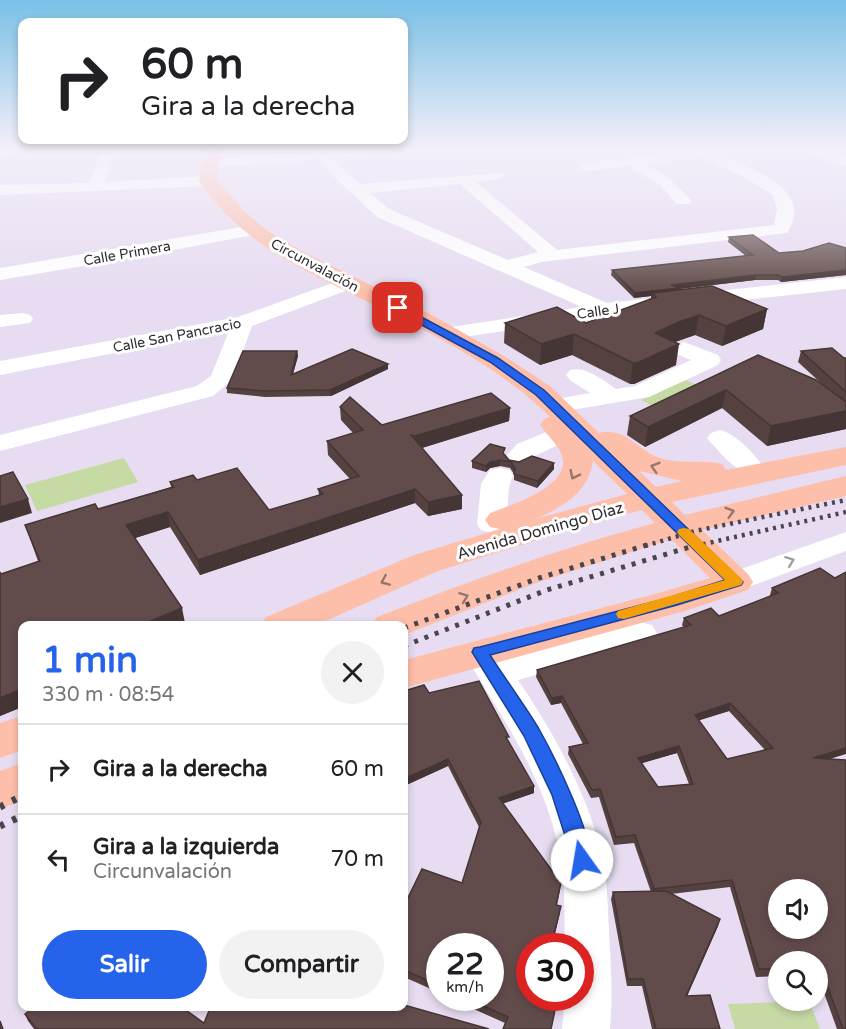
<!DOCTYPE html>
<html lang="es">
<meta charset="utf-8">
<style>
body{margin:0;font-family:"Varela Round",sans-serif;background:#f2f2f2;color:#202124;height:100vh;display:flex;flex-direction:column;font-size:22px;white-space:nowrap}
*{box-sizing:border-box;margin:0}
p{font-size:20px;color:#757577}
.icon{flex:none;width:33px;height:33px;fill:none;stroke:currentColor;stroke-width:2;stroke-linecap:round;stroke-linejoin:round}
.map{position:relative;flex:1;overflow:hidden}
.details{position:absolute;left:18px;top:621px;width:390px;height:390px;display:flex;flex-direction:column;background:#fff;border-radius:12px;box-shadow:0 3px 9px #0003}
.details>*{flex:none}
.guide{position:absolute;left:18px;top:18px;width:390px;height:126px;border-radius:12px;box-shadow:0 3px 9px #0003;background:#fff;color:#202124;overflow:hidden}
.tools{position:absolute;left:768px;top:879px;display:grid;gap:12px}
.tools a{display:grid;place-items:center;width:60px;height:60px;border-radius:50%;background:#fff;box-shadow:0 3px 9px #0003;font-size:30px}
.speed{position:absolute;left:426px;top:933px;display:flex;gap:12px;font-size:30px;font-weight:700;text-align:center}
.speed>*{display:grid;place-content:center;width:78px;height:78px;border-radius:50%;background:#fff;box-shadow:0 3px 9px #0003;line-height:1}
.speed small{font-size:15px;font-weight:400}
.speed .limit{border:9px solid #d22;background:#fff;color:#111}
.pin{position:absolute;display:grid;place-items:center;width:51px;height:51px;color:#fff;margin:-26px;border-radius:12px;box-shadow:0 3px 9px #0006}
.me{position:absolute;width:66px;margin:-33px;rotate:347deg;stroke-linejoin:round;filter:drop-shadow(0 0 4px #0008)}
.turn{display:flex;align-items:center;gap:21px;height:126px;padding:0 24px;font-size:27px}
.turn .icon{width:78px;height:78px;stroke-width:2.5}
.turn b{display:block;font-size:42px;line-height:51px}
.round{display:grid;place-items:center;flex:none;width:63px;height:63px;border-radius:32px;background:#f2f2f2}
.summary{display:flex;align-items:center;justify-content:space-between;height:102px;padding:0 24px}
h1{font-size:36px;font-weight:700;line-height:45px;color:#2563eb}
.cta{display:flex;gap:12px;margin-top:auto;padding:12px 24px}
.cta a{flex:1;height:69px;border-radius:36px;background:#2563eb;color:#fff;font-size:24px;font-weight:700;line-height:69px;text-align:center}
.cta a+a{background:#f2f2f2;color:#202124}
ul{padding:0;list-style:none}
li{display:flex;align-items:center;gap:18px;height:90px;padding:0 24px;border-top:2px solid #e0e0e0}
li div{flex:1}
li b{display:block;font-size:22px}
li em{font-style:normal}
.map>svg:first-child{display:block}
.green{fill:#c6daa4}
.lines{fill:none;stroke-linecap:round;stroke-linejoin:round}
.minor{fill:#fff;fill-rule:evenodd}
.major{fill:#febfaa;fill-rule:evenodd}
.rail-far2{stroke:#4a454e;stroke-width:4.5;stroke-dasharray:3 5;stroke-linecap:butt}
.rail-far1{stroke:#4a454e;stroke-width:5;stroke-dasharray:4 7;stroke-linecap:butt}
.rail{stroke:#4a454e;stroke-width:7;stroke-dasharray:4.5 9;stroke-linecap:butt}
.wall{fill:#544140;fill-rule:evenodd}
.shaded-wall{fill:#453534}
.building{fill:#624c4b;stroke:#453534;stroke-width:1.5;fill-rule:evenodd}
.oneway{stroke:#96756e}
.oneway2{stroke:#a1a0a3}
.route{fill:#2563eb;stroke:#184099;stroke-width:1.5}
.slow{fill:#f59e0b}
.labels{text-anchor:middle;stroke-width:6;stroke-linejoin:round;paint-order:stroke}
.far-street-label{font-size:14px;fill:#2f2b32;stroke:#fff}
.street-label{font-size:16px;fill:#2f2b32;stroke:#fff}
</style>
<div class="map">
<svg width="846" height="1029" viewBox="0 0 846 1029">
<rect width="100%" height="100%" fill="#e7dcf1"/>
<g class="green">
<polygon points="686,380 711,392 666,413 641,400"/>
<polygon points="124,458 138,482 37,511 25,485"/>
<polygon points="809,1001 820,1029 735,1029 728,1004"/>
</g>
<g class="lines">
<g class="minor">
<polygon points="6,148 32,148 30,151 0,158 0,150"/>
<path d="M 341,148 L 400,148 L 393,152 L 334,157 L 341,168 L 360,184 L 501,173 L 504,176 L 501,179 L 476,182 L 557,250 L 774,225 L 777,209 L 773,195 L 742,176 L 702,157 L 645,164 L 670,179 L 689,198 L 691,201 L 689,204 L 677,204 L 660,185 L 628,166 L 586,171 L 579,167 L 586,163 L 706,148 L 750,148 L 743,152 L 721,155 C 750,168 816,189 787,233 L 541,262 L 524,267 L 607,303 L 846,277 L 846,289 L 615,314 L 458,338 L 450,337 L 447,332 L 450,327 L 458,326 L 582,307 L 377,217 L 331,174 L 320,159 L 209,168 L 202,164 L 209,160 ZM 460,184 L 538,252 L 508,260 L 389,209 L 370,193 Z"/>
<polygon points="798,148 819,148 846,157 846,166 800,151"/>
<polygon points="108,149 115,153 105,182 208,176 216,181 208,186 0,195 0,185 89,183 101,153"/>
<polygon points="253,225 259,226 262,230 259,234 125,259 0,280 0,268"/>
<polygon points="349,277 356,279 359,283 356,287 252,326 233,379 213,396 0,451 0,435 197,386 211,376 229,331 0,375 0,361 238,317"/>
<polygon points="23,313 30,315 33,319 30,323 0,327 0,315"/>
<path d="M 684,342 L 718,355 L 721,360 L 718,365 L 649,397 L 571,410 L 562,408 L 559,403 L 562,398 L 590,393 L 570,380 L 566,375 L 570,370 C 587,366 602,380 616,389 L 635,386 L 691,360 L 676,354 L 673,349 L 676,344 Z"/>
<polygon points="561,426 570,429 574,434 570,439 535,456 527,464 518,466 509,464 505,458 517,444"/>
<path d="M 720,430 C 736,434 753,452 762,465 L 758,471 C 737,476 725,457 711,443 L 707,438 L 711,433 Z"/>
<path d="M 500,468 L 510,470 L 513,476 C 504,492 512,515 501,530 L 491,533 L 481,530 L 477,524 L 481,484 L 490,470 Z"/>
<polygon points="846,532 846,551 735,592 724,589 719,582 724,575"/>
<path d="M 640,622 L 652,625 L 657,633 L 652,641 L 518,680 C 552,730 584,787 600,847 C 607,875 608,904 609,933 C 611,965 613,997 610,1029 L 562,1029 L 565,998 L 580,998 L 580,946 L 565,946 C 564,914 566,882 559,850 C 544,776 501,716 463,652 L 468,644 C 487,638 493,645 503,659 Z"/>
</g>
<g class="major">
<path d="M 204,148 L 220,148 L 217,180 L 246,213 L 269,232 L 307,254 L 432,315 L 504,356 L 550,386 L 599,433 C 622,426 637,448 657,457 C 678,465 700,459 722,464 L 726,470 L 846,447 L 846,465 L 672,502 L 685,515 L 846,476 L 846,496 L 702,530 L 748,574 L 753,582 L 748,590 L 685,611 L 404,688 L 404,660 L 662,592 L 710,578 L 671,539 L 536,583 L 404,635 L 404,626 L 371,626 L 377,617 C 468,582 560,548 655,523 L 642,510 L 598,521 L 438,571 L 314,626 L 260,626 L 266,617 L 414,555 L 500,529 L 490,527 L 485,520 L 490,513 C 511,505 566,488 563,460 C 561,446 547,436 540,425 L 544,419 L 550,417 C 496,363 424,330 356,296 C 294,265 240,241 199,181 ZM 593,461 L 627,494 L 535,519 C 562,508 589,492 593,461 ZM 639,471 L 682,481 L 656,487 Z"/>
<polygon points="22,716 22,750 0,758 0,723"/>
<polygon points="22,763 22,801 0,809 0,771"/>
</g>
<g class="rail-far2">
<polyline points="645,546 695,531 846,500"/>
<polyline points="695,546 846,512"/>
</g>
<g class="rail-far1">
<polyline points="404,628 539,578 650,544"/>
<polyline points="404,646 547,590 700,544"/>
</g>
<g class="rail">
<polyline points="0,807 22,796"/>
<polyline points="0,826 22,816"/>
</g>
</g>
<g class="wall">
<polygon points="729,237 779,253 846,248 846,275 781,282 778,280 755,280 679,289 678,290 767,309 763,329 722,346 695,335 675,342 676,365 634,384 630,384 572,355 540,365 504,343 505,323 586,323 651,299 651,296 634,298 611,275 612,270 746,256 728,242"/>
<polygon points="297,351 298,356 293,374 388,364 388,369 331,396 265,397 227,393 227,388"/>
<polygon points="801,351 846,358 846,429 767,446 722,408 645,447 627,435 630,416 758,355 823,385 798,362"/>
<polygon points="340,407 382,425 510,408 509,421 422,448 462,495 462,509 428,516 415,503 200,575 170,527 135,538 185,623 22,626 22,707 0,716 1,574 38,561 30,539 25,525 98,509 171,487 170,482 197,480 269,510 319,495 318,489 350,479 328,455 327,441 353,433 341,420"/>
<polygon points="505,455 509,460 519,462 554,463 554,469 537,488 514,480 514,474 510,468 500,466 490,468 486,472 472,468 472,461"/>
<path d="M 820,568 L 846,1029 L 837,1029 L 818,976 L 818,962 L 778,962 L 778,976 L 756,977 L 730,887 L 671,894 L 720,919 L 718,926 L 687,996 L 720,1029 L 652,1029 L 642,986 L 627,986 L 611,899 L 613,892 L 651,892 L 634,843 L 614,845 L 599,797 L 591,798 L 568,754 L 569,747 L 583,744 L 561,703 L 551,705 L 536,677 L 537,670 L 684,627 L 682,625 L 684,618 L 719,616 L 771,596 L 770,595 L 772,588 ZM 729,711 L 765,750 L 727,759 L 699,720 ZM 677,753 L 689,784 L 658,787 L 641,763 Z"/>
<polygon points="404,691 429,693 508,742 534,793 503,803 560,890 557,905 560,913 552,946 530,946 530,998 558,998 551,1029 503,1029 505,1023 449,998 490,998 440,946 440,993 404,977 404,906 462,883 479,827 448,766 404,786"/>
<polygon points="25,1014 204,1023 489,1029 34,1029 28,1021"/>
</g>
<g class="shaded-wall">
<polygon points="846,270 846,275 781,282 782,277"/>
<polygon points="756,275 755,280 679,289 678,293 652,293 651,296 634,298 635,293 671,285"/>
<polygon points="767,309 763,329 722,346 726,326"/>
<polygon points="699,315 695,335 675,342 655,333 679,322"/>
<polygon points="574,334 572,355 540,365 541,344"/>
<polygon points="679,344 676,365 634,384 630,384 633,363"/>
<polygon points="297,351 298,356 291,381 291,375"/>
<polygon points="388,364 388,369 331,396 330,390"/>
<polygon points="726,390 722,408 645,447 648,427"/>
<polygon points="510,408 509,421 415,450 415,436"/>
<polygon points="846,411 846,429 767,446 771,426"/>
<polygon points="500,460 500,466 490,468 486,472 486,466 490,462"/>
<polygon points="554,463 554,469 537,488 538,481"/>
<polygon points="415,489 415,503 200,575 198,560"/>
<polygon points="462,495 462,509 428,516 428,502"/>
<polygon points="28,499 32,513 0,523 0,507"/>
<polygon points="168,512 170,527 129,540 126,525"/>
<polygon points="182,608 185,623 178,626 139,626"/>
<polygon points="22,689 22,707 0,716 0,698"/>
<polygon points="562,696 561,703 551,705 552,698"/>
<polygon points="730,703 729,711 694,722 695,715"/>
<polygon points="679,746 677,753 636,765 638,758"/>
<polygon points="846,748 846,754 810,765 813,758"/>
<polygon points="448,759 448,766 404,786 404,779"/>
<polygon points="534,786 534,793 499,805 499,798"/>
<polygon points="561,906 552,946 551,946"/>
<polygon points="720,919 718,926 684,1003 686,996"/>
</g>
<g class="building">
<polygon points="753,235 779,253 803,251 829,243 846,248 846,270 782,277 779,275 756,275 671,285 679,288 635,293 612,270 753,255 729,237"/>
<polygon points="712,286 767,309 726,326 699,315 679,322 655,333 679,344 637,363 633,363 574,334 541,344 505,323 557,307 586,323 656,297 652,293"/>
<polygon points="832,348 844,358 846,358 846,392 801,351"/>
<polygon points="352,349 388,364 330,390 265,391 227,388 243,351 297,351 291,375"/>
<polygon points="758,355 816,380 846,402 846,411 771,426 726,390 648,427 630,416"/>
<polygon points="491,393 510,408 415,436 411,435 462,495 428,502 415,489 198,560 168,512 126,525 182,608 139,626 22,626 22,689 0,698 0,572 1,574 40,561 25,525 95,504 98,509 174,487 170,482 193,475 197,480 237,468 269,510 323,494 318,489 359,476 327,441 363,430 340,407 350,397 382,425"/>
<polygon points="490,444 505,448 503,453 509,460 519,462 532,456 554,463 538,481 514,474 515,469 511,462 500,460 490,462 486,466 472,461"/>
<polygon points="13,472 28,499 0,507 0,476"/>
<path d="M 820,568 L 835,578 L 846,572 L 846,748 L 813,758 L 846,760 L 846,1029 L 843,1029 L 821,968 L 818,968 L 818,962 L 778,962 L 778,969 L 759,969 L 732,880 L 654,889 L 635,835 L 616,837 L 600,789 L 592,790 L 569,747 L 588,743 L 562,696 L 552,698 L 537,670 L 691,625 L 684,618 L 711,608 L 719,616 L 778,593 L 772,588 ZM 730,703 L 773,748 L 727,759 L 695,715 ZM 679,746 L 693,784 L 658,787 L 638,758 ZM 778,890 L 818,890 L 818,928 L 778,928 Z"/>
<polygon points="479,681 509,737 506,737 534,786 499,798 561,883 556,905 561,906 551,946 530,946 530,998 557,998 554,1015 551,1029 503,1029 508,1017 465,998 490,998 490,946 440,946 440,986 404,970 404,906 422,869 462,883 481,822 448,759 404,779 404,691 424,685 429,693"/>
<polygon points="666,891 720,919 686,996 710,995 720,1029 656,1029 643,979 628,979 613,892"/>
<polygon points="404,1005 489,1029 37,1029 25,1014 35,1006 180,1006 204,1023 211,1006 404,1006"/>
<polygon points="0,1021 3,1029 0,1029"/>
</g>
<defs><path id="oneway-chevron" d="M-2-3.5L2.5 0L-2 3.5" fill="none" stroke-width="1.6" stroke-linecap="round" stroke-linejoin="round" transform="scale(1.5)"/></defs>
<g class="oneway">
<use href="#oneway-chevron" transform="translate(655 467) rotate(-163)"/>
<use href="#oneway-chevron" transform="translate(574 475) rotate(116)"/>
<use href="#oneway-chevron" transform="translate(730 512) rotate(-16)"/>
<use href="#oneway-chevron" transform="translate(385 581) rotate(157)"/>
<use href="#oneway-chevron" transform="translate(464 597) rotate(-21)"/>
</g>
<use class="oneway2" href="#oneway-chevron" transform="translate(790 561) rotate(-21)"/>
<linearGradient id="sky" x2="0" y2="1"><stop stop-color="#79c0e6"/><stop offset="0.51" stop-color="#f4eff9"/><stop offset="1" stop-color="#f4eff9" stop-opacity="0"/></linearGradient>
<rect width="846" height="292" fill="url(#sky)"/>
<path class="route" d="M 394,306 L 401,306 L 498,358 L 544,390 L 743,582 L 741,585 L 677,605 L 490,655 C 506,680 524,704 539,729 C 552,752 599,845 589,867 L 582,869 L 575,867 L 552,795 L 524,736 L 472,652 L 474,648 L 480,647 L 668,598 L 725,580 L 536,395 L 490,362 L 394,310 Z"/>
<polygon class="slow" points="684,528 689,529 741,578 743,582 741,585 624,619 618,618 616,614 618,611 725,580 679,535 677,532 679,529"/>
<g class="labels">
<g class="far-street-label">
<text transform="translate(127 253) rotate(-10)" y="5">Calle Primera</text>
<text transform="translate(315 265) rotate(28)" y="5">Circunvalación</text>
<text transform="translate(598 311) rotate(-8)" y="5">Calle J</text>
<text transform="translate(177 335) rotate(-11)" y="5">Calle San Pancracio</text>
</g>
<g class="street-label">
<text transform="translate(540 530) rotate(-16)" y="6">Avenida Domingo Díaz</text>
</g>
</g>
</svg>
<div class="tools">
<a><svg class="icon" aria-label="sound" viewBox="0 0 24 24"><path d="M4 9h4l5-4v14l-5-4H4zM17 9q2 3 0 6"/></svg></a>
<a><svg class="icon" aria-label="search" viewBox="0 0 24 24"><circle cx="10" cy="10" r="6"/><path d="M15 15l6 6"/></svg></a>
</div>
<div class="speed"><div>22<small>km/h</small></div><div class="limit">30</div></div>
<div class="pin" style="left:398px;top:308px;background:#d93025"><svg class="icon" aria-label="arrive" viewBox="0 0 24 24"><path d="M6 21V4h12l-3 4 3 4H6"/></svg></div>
<svg class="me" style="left:582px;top:860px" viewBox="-20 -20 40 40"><circle r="19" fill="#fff"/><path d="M0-13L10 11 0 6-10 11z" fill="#2563eb"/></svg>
<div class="guide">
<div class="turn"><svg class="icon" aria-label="right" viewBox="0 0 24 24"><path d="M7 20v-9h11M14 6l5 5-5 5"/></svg><div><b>60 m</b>Gira a la derecha</div></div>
</div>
<section class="details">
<div class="summary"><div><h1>1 min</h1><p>330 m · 08:54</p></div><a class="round"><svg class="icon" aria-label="close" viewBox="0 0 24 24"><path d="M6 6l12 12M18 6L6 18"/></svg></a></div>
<ul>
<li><svg class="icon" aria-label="right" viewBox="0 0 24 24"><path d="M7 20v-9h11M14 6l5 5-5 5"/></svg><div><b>Gira a la derecha</b></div><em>60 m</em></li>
<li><svg class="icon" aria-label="left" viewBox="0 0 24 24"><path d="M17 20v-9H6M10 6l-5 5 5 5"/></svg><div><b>Gira a la izquierda</b><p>Circunvalación</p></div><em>70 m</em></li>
</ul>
<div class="cta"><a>Salir</a><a>Compartir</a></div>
</section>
</div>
